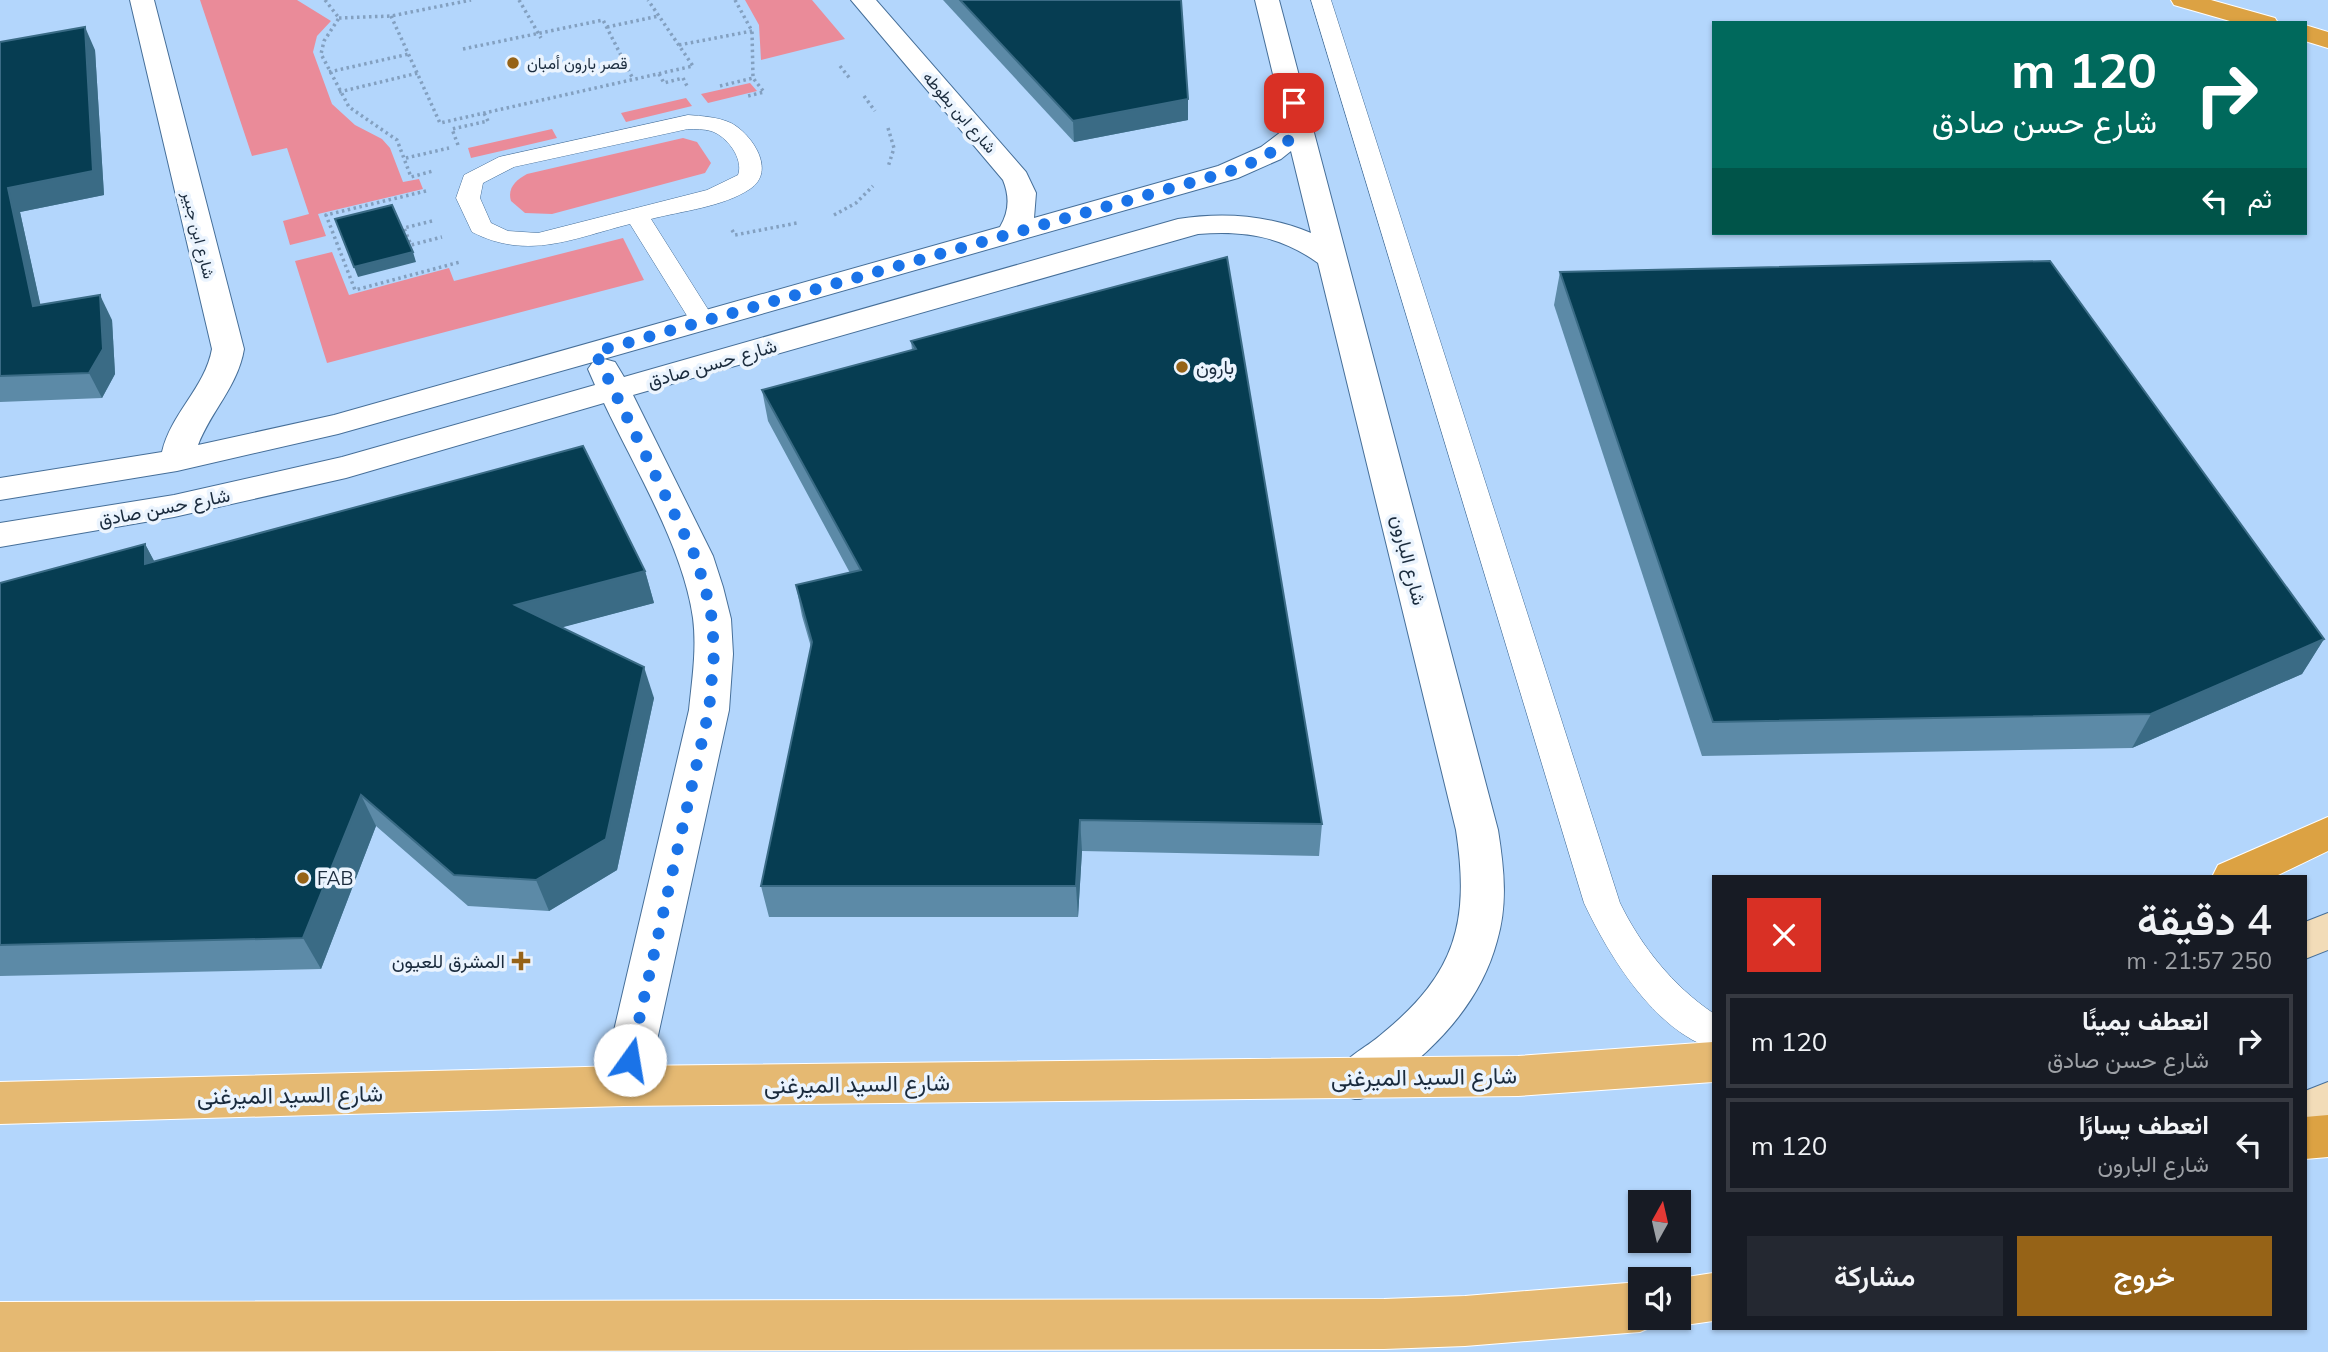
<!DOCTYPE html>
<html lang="ar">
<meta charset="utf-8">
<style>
body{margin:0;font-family:Mulish,Vazirmatn,sans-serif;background:#242831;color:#f1f3f6;direction:rtl;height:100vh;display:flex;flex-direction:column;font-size:26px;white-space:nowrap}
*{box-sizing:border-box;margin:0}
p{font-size:23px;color:#9ea1a6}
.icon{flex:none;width:38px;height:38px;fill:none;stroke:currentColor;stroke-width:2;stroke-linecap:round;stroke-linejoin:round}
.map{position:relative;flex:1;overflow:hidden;direction:ltr}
.drawer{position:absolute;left:1712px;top:875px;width:595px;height:455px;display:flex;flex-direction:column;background:#171b24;border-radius:0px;box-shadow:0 2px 5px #0004;direction:rtl}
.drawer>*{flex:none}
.guide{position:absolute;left:1712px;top:21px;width:595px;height:214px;border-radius:0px;box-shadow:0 2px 5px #0004;direction:rtl;background:#00695c;color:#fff;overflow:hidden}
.needle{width:46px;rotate:8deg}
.fabs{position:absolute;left:1628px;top:1190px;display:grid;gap:14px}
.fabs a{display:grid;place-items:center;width:63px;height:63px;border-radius:0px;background:#171b24;box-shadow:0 2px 5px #0004;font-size:35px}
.pin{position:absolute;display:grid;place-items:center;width:60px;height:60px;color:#fff;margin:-30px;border-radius:14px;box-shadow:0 4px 10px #0006}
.me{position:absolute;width:77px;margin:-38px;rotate:13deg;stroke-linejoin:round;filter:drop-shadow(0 0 5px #0008)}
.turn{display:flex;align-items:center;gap:24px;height:147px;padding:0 35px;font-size:32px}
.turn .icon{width:91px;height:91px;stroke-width:2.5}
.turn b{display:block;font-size:49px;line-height:60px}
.then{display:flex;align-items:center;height:66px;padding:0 35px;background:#0003;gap:14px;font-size:26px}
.round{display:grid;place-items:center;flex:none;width:74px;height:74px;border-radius:0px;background:#242831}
.summary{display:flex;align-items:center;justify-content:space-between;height:119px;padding:0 35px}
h1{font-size:42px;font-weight:600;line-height:52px}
.primary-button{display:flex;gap:14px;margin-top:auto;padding:14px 35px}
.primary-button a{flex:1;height:80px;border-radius:0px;background:#966317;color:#fff;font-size:28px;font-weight:600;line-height:80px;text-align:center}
.primary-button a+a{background:#242831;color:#f1f3f6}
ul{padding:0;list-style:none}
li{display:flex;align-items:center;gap:21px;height:94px;margin:0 14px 10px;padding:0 21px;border:4px solid #363941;border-radius:0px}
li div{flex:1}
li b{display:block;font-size:26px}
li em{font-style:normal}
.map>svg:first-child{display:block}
.green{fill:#ea8b99}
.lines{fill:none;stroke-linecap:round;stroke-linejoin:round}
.service-casing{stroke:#466f99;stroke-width:1}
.minor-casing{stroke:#466f99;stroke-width:2}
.secondary-casing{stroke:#466f99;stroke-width:2}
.primary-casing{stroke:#fff;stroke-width:2}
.trunk-casing{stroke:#fff;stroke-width:2}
.path{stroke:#83a0c0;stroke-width:3.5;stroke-dasharray:2.5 3.5;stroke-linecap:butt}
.service{fill:#fff;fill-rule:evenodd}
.minor{fill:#fff;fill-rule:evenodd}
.secondary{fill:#f2dcb8;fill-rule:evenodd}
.primary{fill:#e5b972;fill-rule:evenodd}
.trunk{fill:#dca243;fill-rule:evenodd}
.wall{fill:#5c8aa7}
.shaded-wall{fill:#3a6b85}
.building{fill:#063d52;stroke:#3a6b85;stroke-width:2}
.route{stroke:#1a73e8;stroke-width:12;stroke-dasharray:0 21.6}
.poi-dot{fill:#966317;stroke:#ebf4fe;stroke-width:2.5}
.labels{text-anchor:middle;stroke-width:7;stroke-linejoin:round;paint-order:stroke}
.far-poi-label{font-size:16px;fill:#1a2b3d;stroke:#ebf4fe;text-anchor:start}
.far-street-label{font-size:16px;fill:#1a2b3d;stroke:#ebf4fe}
.street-label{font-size:19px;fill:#1a2b3d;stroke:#ebf4fe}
.poi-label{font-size:19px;fill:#1a2b3d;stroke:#ebf4fe;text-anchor:start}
.near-street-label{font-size:23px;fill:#1a2b3d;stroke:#ebf4fe}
</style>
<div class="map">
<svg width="2328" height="1352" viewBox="0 0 2328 1352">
<rect width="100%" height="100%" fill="#b3d6fc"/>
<g class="green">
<polygon points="200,0 297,0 331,21 317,36 313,52 332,104 355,125 382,139 390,148 403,182 419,179 423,189 318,214 326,236 290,245 283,221 309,214 287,148 252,156"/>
<polygon points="745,0 812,0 845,39 761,60 759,25"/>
<polygon points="750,83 757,91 708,103 701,94"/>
<polygon points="686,98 692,106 626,122 621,113"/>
<polygon points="552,129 557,138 471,158 468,148"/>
<path d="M 683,138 L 697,142 L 711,163 L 705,173 L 552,214 L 525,213 L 511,201 C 507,188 516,180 527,174 Z"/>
<polygon points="623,238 644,280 327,363 295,261 332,252 349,295 449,268 454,281"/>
</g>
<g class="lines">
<g class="service-casing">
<g id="service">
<path d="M 1311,0 L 1331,0 L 1620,903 C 1641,946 1673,986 1713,1013 L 1713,1049 C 1654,1030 1609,956 1584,903 Z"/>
<path d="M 688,115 C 702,116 718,117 731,123 C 752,134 777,171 750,189 C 723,207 682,211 651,219 L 716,322 L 712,327 L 703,330 L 694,327 L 630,224 C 574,238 528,261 472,232 L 456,198 L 464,175 L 499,157 ZM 688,129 C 695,129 704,129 711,131 C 727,136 744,159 738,175 L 707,190 L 538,233 L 508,231 L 491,223 L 480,198 L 483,183 L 514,167 Z"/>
</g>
</g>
<g class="minor-casing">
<path id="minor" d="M 130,0 L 154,0 L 244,349 C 238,386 211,411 198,445 L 334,415 L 1000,227 C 1009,212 1010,197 1003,180 L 851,0 L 876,0 L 1026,172 L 1036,193 L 1034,218 L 1218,166 L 1261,147 L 1286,128 L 1255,0 L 1279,0 L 1498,830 C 1504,868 1508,904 1497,941 C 1481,1001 1437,1048 1388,1083 C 1379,1089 1366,1100 1355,1099 C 1350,1098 1344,1095 1340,1093 L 1333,1079 C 1344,1056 1364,1050 1383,1033 C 1456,973 1470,922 1456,830 L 1318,263 C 1281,236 1243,230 1198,234 L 633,395 L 713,556 L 723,587 L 731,619 L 733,654 L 729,710 L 647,1086 L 641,1100 L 624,1106 L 607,1100 L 601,1086 L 689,710 C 692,680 697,649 693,618 C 683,547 635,469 604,403 L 346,478 L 174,517 L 0,547 L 0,523 L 174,495 L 342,457 L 595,385 L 588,369 L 593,362 L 338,434 L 177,471 L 0,500 L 0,478 L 162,452 C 171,413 205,388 212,349 ZM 1291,151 L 1311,233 C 1268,215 1224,212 1178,219 L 624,377 L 615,362 L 604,359 L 593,362 L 1238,178 L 1281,159 Z"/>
</g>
<g class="secondary-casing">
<g id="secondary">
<polygon points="2328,913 2328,950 2305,959 2305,922"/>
<polygon points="2328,1082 2328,1126 2305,1135 2305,1091"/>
</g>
</g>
<g class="primary-casing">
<g id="primary">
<polygon points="1713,1042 1713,1082 1518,1096 624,1106 0,1124 0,1082 624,1066 1518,1056"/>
<polygon points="1713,1273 1713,1321 1678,1326 1660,1319 1658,1324 1640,1332 1465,1346 1384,1349 0,1352 0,1302 1384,1299 1465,1296 1640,1282 1640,1318 1678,1318 1678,1279 1674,1279"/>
</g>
</g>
<g class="trunk-casing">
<g id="trunk">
<polygon points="2171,0 2211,0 2275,18 2278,23 2237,23 2174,5"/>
<polygon points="2305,25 2328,32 2328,48 2305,41"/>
<polygon points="2328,817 2328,851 2274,877 2212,877 2218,865"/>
<polygon points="2328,1115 2328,1157 2305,1159 2305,1117"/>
</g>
</g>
<g class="path">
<polyline points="325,0 339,18 324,41 321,54 349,107 397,140 411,177 433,171"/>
<polyline points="519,0 541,38"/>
<polyline points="735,0 752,31 753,78 764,92 748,96"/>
<polyline points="391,16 440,123 693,66 648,0"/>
<polyline points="339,18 391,16 471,0"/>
<polyline points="607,27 659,16"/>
<polyline points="679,45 752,31"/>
<polyline points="463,49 603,20 633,79"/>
<polyline points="840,66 851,80"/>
<polyline points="329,72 409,54"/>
<polyline points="659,74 664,83 683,78 687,86"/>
<polyline points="720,86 753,78"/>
<polyline points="339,92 418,73"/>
<polyline points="864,96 875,111"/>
<polyline points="888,128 894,148 888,167"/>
<polyline points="458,145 452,129 488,121 484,113"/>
<polyline points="406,158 449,148"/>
<polyline points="426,191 326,215 355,290 460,262"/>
<polyline points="834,215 856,203 873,186"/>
<polyline points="432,221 404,228 411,245 442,237"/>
<polyline points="732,230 735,235 797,223"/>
</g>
<use href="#service" class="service"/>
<use href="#minor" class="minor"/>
<use href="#secondary" class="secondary"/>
<use href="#primary" class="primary"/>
<use href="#trunk" class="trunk"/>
</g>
<g class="wall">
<polygon points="943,0 1181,0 1188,120 1074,142"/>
<polygon points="0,42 95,50 104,195 20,212 40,304 112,320 115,374 102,398 0,402"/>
<polygon points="1560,272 2324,639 2302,674 2132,748 1702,756 1554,305"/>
<polygon points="911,341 1322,824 1319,856 1082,851 1078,917 769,917 761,886 811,647 802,616 796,585 850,573 768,421 762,390 912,350"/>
<polygon points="145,544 154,561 645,571 654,603 562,627 654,698 617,870 549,911 468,906 376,826 321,969 0,976 0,583"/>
</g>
<g class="shaded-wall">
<polygon points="85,27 95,50 104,195 20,212 46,330 33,306 8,188"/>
<polygon points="1188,99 1188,120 1074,142 1073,121"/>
<polygon points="413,252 416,262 358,277 354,267"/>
<polygon points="100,295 112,320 115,374 102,398 89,373"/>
<polygon points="145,544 162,576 145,564"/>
<polygon points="645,571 654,603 526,637 515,605"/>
<polygon points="2324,639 2302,674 2132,748 2151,714"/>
<polygon points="644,667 654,698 617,870 549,911 536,880"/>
<polygon points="361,795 376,826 321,969 303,938"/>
<polygon points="1080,820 1082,851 1078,917 1076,886"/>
</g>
<g class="building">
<polygon points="960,0 1181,0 1188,99 1073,121"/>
<polygon points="85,27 93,171 8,188 33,306 100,295 103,349 89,373 0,376 0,42"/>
<polygon points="392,205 413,252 354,267 335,219"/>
<polygon points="1227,257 1322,824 1080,820 1076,886 761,886 812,642 796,585 861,570 762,390 916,349 911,341"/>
<polygon points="2050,261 2324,639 2151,714 1713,722 1560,272"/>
<polygon points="583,446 645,571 515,605 644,667 606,839 536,880 454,875 361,795 303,938 0,945 0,583 145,544 145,564"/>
</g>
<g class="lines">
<path class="route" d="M 630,1060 L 709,710 L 714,654 L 712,619 L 705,587 L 695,556 L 595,352 L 1228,172 C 1255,162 1281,150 1301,129 L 1294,103"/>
</g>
<g class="poi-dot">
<circle cx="513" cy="63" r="7"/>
<circle cx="1182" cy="367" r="7"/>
<circle cx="303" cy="878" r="7"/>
<path d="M517.5 950.5h7v7h7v7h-7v7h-7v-7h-7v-7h7z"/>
</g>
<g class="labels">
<g class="far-poi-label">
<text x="527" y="69">قصر بارون أمبان</text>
</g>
<g class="far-street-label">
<text transform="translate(960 112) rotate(49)" y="6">شارع ابن بطوطه</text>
<text transform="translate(199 235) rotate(76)" y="6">شارع ابن جبير</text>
</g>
<g class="street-label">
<text transform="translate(712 363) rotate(-16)" y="7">شارع حسن صادق</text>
<text transform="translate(164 507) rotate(-11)" y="7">شارع حسن صادق</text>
<text transform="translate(1409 560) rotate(76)" y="7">شارع البارون</text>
</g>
<g class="poi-label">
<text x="1196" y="374">بارون</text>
<text x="317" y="885">FAB</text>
<text x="505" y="968" text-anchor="end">المشرق للعيون</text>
</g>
<g class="near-street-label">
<text transform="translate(1424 1077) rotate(-1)" y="8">شارع السيد الميرغنى</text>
<text transform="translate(857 1084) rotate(-1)" y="8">شارع السيد الميرغنى</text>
<text transform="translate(290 1095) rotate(-1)" y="8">شارع السيد الميرغنى</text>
</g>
</g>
</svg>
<div class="fabs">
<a><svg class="needle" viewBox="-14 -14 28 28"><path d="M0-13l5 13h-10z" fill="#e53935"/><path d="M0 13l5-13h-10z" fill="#9ea1a6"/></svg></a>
<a><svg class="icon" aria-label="sound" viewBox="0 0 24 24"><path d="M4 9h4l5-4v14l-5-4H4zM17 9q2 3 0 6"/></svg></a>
</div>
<div class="pin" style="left:1294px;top:103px;background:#d93025"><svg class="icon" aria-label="arrive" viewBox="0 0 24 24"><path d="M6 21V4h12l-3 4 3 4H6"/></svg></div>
<svg class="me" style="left:630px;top:1060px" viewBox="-20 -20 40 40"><circle r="19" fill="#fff"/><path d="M0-13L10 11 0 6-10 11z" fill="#1a73e8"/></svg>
<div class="guide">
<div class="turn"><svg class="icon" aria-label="right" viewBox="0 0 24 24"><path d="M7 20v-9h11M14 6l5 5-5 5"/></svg><div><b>120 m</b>شارع حسن صادق</div></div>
<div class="then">ثم<svg class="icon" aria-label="left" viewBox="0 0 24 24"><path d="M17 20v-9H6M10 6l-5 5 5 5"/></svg></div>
</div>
<section class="drawer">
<div class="summary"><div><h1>4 دقيقة</h1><p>250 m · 21:57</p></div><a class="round" style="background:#d93025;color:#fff"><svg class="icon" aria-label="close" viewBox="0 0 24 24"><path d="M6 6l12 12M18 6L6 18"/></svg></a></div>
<ul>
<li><svg class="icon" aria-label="right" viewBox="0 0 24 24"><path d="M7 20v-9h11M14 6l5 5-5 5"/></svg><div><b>انعطف يمينًا</b><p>شارع حسن صادق</p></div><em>120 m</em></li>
<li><svg class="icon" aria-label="left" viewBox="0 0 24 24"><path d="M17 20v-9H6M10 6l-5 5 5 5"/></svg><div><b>انعطف يسارًا</b><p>شارع البارون</p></div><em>120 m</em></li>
</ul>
<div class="primary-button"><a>خروج</a><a>مشاركة</a></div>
</section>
</div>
